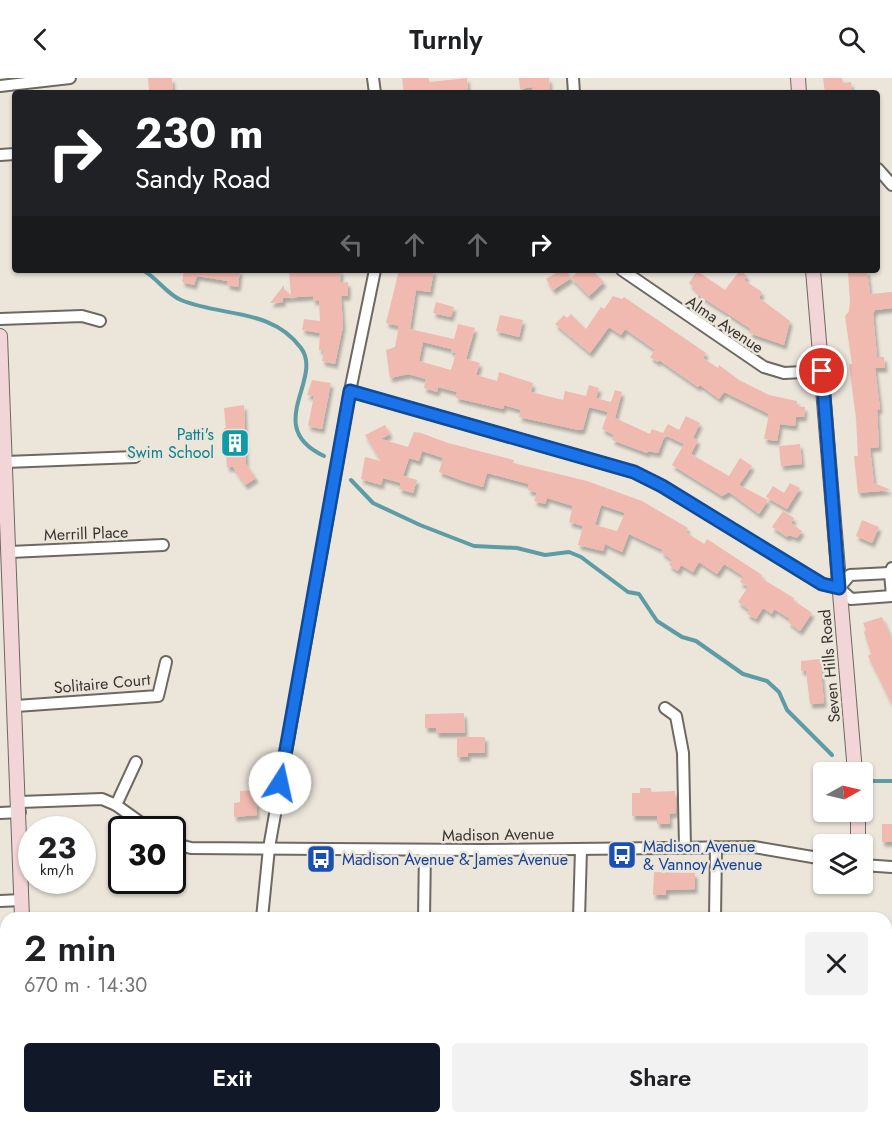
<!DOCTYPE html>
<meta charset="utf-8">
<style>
body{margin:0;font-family:Jost,sans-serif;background:#f2f2f2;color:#202124;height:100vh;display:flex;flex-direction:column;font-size:22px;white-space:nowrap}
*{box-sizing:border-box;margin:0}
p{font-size:20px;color:#757577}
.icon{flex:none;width:33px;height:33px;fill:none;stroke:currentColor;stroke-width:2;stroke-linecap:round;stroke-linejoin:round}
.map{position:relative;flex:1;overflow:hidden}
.drawer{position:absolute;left:0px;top:834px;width:892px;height:212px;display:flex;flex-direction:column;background:#fff;border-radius:18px 18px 0 0;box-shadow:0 2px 4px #0004}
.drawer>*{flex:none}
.hud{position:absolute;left:12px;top:12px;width:868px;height:183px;border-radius:6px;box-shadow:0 2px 4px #0004;background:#202124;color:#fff;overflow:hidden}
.needle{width:39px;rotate:82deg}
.controls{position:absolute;left:813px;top:684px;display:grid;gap:12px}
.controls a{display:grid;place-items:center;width:60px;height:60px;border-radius:6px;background:#fff;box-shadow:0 2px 4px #0004;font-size:30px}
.speed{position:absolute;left:18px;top:738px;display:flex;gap:12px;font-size:30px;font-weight:700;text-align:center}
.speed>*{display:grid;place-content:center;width:78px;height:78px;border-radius:50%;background:#fff;box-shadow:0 2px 4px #0004;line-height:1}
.speed small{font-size:15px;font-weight:400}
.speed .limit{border:3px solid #111;border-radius:9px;background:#fff;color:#111}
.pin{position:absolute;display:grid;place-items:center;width:51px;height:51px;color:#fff;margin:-26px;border:3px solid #fff;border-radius:50%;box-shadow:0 2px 6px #0007}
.me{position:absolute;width:66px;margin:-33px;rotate:10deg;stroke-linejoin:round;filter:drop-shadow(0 0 4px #0008)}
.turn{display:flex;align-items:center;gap:21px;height:126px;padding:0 24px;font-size:27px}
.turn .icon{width:78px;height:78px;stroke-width:2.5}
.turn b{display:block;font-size:42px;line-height:51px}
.lanes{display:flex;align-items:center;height:57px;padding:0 24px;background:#0003;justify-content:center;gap:30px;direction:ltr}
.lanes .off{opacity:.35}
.round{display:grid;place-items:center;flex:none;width:63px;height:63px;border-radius:6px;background:#f2f2f2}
.summary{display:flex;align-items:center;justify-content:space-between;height:102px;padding:0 24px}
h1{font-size:36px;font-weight:600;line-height:45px}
.primary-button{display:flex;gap:12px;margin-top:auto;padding:12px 24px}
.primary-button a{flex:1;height:69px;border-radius:6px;background:#111827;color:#fff;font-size:24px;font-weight:600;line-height:69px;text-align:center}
.primary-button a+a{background:#f2f2f2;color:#202124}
header{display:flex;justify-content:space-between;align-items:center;height:78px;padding:0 24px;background:#fff;font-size:27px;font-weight:600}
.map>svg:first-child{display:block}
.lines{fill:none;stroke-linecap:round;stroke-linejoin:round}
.stream{stroke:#5d9ba5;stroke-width:4}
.building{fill:#f1bab0;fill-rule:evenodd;filter:url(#shadow)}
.street-casing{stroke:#6e6960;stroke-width:14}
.secondary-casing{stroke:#6e6960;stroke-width:16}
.street{stroke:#fff;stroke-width:10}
.secondary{stroke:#f2d5d6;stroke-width:14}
.route-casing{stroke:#114b97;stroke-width:15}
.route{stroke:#1a73e8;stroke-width:10}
.labels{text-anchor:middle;stroke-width:5;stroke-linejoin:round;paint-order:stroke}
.street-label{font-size:16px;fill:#373430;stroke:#ebe5da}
.culture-label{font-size:16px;fill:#0d838f;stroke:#ebe5da;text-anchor:end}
.transit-label{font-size:16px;fill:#164399;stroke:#ebe5da;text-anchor:start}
</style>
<header><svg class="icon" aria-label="back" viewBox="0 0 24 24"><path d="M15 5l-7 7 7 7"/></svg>Turnly<svg class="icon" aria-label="search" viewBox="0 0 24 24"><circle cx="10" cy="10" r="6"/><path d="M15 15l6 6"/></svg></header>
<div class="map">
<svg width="892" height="1045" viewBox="0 0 892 1045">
<defs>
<filter id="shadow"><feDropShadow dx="2.5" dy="4.5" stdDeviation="1.5" flood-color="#0004"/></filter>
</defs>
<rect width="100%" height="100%" fill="#ebe5da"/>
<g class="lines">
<g class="stream">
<path d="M 142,192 C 157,199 165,215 181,222 C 222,239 272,230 301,270 C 324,301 262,349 324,378"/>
<polyline points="351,402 373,425 420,447 474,468 517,470 545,477 569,474 581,479 628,514 639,516 657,543 682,559 696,563 743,596 767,603 779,614 787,632 832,677"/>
<polyline points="872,703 892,703"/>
</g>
</g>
<g class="building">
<polygon points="148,0 172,0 173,15 149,13"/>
<polygon points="402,0 429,0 429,4 467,0 468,12 404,15"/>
<polygon points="519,0 549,0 550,11 545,12 546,15 533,15 532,9 520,11"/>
<polygon points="823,0 842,0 843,5 851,4 852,15 825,15"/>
<polygon points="184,192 240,192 238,209 227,207 228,203 197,198 194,207 182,204"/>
<polygon points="308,192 341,192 340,205 348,204 348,218 341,218 343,248 335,286 322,283 324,273 319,272 320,255 302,252 304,241 320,243 319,222 313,223 313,218 283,220 283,224 270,225 284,207 284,211 291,217 289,194"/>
<path d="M 399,192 L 434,192 L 430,214 L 416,212 L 410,251 L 454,261 L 458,246 L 475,250 L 466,281 L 480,285 L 476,297 L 497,303 L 499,294 L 533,305 L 531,314 L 563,322 L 565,313 L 586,318 L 589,307 L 599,310 L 596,320 L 611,324 L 615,312 L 622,314 L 615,340 L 650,356 L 652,351 L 663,355 L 668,346 L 679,352 L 686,338 L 700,345 L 693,360 L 698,362 L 691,376 L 729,398 L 740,380 L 752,388 L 739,407 L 768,422 L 759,436 L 729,414 L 722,418 L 672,387 L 684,366 L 665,357 L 658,375 L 648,373 L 647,375 L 612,362 L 614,357 L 602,351 L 608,334 L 589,329 L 583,351 L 579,352 L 519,339 L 521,332 L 504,327 L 503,331 L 456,320 L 457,314 L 438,309 L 437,314 L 424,310 L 426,301 L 408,296 L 390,300 L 386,272 L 395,269 L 399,248 L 386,245 ZM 423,264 L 451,271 L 451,274 L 456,275 L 451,292 L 419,283 Z"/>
<polygon points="554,192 566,192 571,200 553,212 546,201 556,195"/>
<polygon points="579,192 592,192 604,204 589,218 571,200"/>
<polygon points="740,192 747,198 744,202 762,214 759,220 790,243 784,267 749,255 751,251 694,214 696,212 689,205 697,193 725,212"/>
<polygon points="856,192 867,192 870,216 892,214 892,230 875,232 873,236 877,279 884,279 885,290 875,290 880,331 877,332 879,369 870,370 874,405 891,412 858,415 854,378 858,378 856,340 849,286 852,286 845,238 849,233 850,223 848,195 857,194"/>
<polygon points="613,218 622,221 624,219 706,275 703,280 718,290 719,287 739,302 769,317 797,323 797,328 805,329 804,339 796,339 795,348 780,346 777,363 764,361 769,336 724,314 719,321 700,307 698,309 659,282 658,284 650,279 655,272 625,251 621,257 609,249 590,275 555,246 564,237 567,240 571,236 586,251 601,229 604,231"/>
<polygon points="436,224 454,229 451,239 433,235"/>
<polygon points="500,237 523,242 519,259 496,253"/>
<polygon points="312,302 331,305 322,351 308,348 314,318 307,317"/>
<polygon points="244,327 246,386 256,400 245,407 233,389 227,389 224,350 226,350 224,330"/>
<path d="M 385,347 L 390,356 L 381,361 L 408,369 L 414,354 L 421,355 L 448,365 L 514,382 L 513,385 L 587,403 L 642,423 L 688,450 L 686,453 L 690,457 L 704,466 L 707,461 L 762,497 L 761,500 L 794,520 L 793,522 L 812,535 L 800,553 L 788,544 L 790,541 L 774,531 L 772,536 L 763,530 L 756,541 L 747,536 L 749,532 L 738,524 L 748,509 L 740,504 L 743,498 L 724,486 L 717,496 L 699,484 L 693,494 L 681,487 L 678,493 L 669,487 L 672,482 L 661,474 L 663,472 L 629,456 L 622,474 L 605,466 L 603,473 L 578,467 L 583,448 L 569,444 L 573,428 L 547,420 L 545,426 L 534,423 L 537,415 L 528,412 L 529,406 L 487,395 L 483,409 L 463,403 L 439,394 L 443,380 L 422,373 L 419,383 L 409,380 L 403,398 L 417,402 L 413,415 L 399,411 L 401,405 L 383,400 L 381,407 L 361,401 L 365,379 L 381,383 L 365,357 ZM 601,427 L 625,435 L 617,453 L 595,447 Z"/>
<polygon points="800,366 802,386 781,388 779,368"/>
<polygon points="790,405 800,410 787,431 766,419 773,408 784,415"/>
<polygon points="783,433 794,440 791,445 802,453 797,460 789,457 787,459 772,449"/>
<polygon points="862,442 879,449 872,465 856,458"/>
<polygon points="882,539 892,562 892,627 868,578 871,576 864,554 866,552 863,545"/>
<polygon points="820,581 824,625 810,626 806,593 801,593 801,583"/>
<polygon points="464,635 465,655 436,655 436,650 425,650 425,636"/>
<polygon points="457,659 485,659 485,675 468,675 468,679 457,679"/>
<polygon points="640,710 651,710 651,714 675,713 676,735 669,736 670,746 657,746 657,738 632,738 632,715 640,715"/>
<polygon points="256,712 257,737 234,739 234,725 240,724 240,713"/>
<rect x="882" y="746" width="10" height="18"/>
<polygon points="654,794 695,795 695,811 666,812 666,817 653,817"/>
</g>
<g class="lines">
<g class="street-casing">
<g id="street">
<polyline points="373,0 375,15"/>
<polyline points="573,0 574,15"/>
<polyline points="0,8 70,0"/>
<polyline points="0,77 15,76"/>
<polyline points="878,91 892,107"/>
<polyline points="622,192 764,289 784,295 822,293"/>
<polyline points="0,241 82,238 100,243"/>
<polyline points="350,313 634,394 662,408 822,506 839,510 851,521 892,518"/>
<polyline points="6,384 135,379"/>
<polyline points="10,474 163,467"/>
<polyline points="892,490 890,495 892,518"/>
<polyline points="839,510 850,497 890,495"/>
<polyline points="16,628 158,618 166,584"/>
<polyline points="665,630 676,638 683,675 685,769"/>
<polyline points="20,724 102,721 116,727 151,752"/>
<polyline points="116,727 136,684"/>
<polyline points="0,735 20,734"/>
<polyline points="172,765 191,770 481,772 754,769 824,781"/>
<polyline points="862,787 892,789"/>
<polyline points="0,823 22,822"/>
<polyline points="262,840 269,770 350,313 375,192"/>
<polyline points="424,840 425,772"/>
<polyline points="579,840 581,771"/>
<polyline points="715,840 716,769"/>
<polyline points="886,974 892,989"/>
<polyline points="886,1031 892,1028"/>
<polyline points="255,1040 256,1045"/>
<polyline points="390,1040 391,1045"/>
<polyline points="528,1040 528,1045"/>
<polyline points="666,1040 668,1045"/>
<polyline points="869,1045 874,1040"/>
</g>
</g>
<g class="secondary-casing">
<g id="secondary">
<polyline points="798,0 799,15"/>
<polyline points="813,192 855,694"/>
<polyline points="0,258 22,840"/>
<polyline points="858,734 858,766"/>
<polyline points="23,1040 23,1045"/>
</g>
</g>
<use href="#street" class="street"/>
<use href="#secondary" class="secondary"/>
</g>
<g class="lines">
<g class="route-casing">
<polyline id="route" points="280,705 350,313 634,394 662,408 822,506 839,510 822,293"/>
</g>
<use href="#route" class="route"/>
</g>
<defs>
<g id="building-square" transform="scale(1.5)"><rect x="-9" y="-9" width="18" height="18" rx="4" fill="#0f9aa8" stroke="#ebe5da"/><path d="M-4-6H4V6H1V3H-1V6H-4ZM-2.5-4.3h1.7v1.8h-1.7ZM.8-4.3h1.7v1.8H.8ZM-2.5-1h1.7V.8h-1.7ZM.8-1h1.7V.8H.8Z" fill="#fff"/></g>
<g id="bus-square" transform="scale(1.5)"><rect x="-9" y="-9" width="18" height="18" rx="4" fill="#1a4fb4" stroke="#ebe5da"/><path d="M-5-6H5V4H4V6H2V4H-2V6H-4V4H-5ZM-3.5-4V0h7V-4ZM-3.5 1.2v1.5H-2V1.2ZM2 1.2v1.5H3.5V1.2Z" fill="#fff"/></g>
</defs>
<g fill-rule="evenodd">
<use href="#building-square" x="235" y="365"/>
<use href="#bus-square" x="622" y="777"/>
<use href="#bus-square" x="321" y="781"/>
</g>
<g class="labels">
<g class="street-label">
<text transform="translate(725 246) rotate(34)" y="6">Alma Avenue</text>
<text transform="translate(86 455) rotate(-2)" y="6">Merrill Place</text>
<text transform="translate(829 588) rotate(-95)" y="6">Seven Hills Road</text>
<text transform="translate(102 605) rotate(-5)" y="6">Solitaire Court</text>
<text transform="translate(498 756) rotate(-1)" y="6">Madison Avenue</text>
</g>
<g class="culture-label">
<text x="214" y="362">Patti's<tspan x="214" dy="18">Swim School</tspan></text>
</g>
<g class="transit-label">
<text x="643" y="774">Madison Avenue<tspan x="643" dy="18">&amp; Vannoy Avenue</tspan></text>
<text x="342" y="787">Madison Avenue &amp; James Avenue</text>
</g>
</g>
</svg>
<div class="controls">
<a><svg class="needle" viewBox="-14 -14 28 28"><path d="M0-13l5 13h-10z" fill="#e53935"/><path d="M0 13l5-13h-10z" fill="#757577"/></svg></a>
<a><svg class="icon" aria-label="layers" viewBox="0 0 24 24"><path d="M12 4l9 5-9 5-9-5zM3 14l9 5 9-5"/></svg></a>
</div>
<div class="speed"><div>23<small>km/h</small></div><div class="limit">30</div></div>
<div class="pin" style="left:822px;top:293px;background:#d93025"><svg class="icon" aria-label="arrive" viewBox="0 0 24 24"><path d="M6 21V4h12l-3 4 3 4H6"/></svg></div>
<svg class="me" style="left:280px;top:705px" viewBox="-20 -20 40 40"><circle r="19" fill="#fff"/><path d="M0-13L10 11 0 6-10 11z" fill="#1a73e8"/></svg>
<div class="hud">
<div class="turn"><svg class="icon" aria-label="right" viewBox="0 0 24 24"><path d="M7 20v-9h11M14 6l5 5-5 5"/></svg><div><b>230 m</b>Sandy Road</div></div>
<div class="lanes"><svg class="icon off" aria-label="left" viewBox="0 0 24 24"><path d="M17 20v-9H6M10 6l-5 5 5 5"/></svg><svg class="icon off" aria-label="ahead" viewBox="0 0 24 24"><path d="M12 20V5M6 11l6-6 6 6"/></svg><svg class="icon off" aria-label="ahead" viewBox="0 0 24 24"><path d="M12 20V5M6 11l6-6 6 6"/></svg><svg class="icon" aria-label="right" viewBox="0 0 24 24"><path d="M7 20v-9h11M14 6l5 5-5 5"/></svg></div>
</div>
<section class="drawer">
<div class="summary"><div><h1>2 min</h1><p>670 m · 14:30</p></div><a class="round"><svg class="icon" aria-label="close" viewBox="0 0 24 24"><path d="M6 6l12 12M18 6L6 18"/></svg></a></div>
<div class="primary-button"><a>Exit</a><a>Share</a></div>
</section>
</div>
